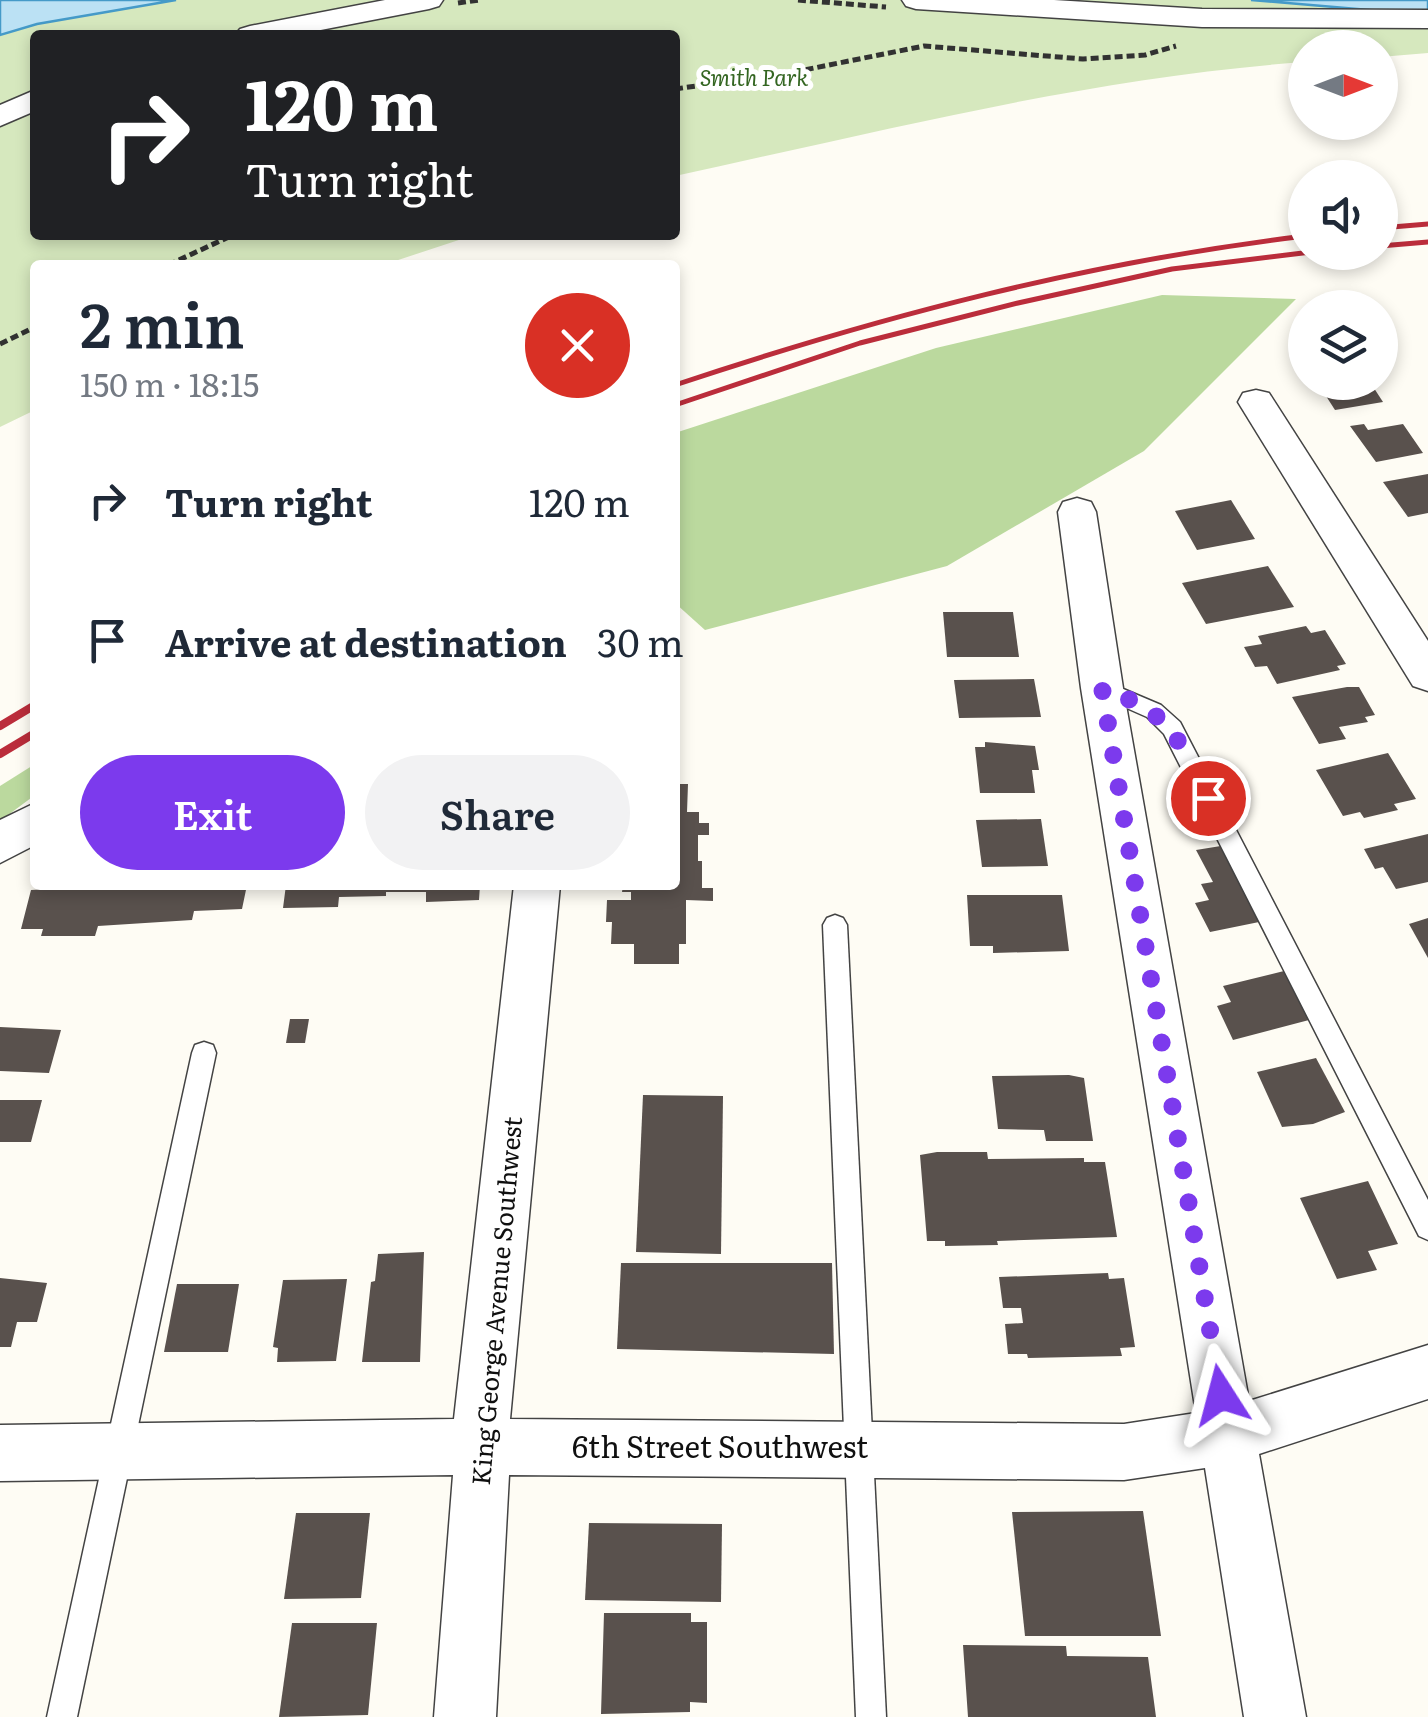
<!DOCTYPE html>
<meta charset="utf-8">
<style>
body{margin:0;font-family:Literata,serif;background:#f2f2f3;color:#1f2937;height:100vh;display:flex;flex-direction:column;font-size:38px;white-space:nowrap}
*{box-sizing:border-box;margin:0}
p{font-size:32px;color:#747a83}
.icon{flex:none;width:55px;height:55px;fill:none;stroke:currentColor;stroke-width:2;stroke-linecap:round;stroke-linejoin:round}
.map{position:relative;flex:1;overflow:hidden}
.side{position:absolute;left:30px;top:260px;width:650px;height:630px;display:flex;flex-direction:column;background:#fff;border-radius:10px;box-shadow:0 5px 15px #0003}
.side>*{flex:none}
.banner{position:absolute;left:30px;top:30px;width:650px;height:210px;border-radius:10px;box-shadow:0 5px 15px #0003;background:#202124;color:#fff;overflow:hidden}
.needle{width:65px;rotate:90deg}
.controls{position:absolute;left:1288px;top:30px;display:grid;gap:20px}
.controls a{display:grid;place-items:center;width:110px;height:110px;border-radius:50%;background:#fff;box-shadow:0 5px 15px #0003;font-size:50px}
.pin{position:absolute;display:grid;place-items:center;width:85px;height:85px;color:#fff;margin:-42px;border:5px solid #fff;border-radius:50%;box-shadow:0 2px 10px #0007}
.me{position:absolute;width:110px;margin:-55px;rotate:351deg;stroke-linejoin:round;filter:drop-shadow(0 0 8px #0008)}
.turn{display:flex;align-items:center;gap:35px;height:210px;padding:0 50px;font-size:45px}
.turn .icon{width:130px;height:130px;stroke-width:2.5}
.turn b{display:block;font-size:70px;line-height:85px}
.round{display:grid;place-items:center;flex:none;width:105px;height:105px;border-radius:52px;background:#f2f2f3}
.summary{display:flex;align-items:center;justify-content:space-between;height:170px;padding:0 50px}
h1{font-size:60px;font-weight:600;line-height:75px}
.button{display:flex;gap:20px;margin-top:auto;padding:20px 50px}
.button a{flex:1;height:115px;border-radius:60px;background:#7c3aed;color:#fff;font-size:40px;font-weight:600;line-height:115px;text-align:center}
.button a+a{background:#f2f2f3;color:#1f2937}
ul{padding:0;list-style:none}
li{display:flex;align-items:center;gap:30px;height:140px;padding:0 50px}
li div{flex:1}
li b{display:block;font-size:38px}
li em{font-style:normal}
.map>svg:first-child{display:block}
.green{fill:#d6e8be}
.forest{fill:#bbd99e}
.water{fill:#bbe1f4;stroke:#459ac8;stroke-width:2.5}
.building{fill:#59514d}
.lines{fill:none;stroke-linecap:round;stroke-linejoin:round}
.lane-casing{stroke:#434343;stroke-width:3}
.street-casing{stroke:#434343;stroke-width:3}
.path{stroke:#323232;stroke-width:5;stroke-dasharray:8 4;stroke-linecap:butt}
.lane{fill:#fff;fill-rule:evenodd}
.street{fill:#fff;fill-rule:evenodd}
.rail-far1{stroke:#bb2d3b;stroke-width:5}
.rail{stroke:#bb2d3b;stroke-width:8}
.route{stroke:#7c3aed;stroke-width:18;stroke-dasharray:0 32.4}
.labels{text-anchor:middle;stroke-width:10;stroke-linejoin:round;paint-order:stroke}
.far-park-label{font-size:22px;font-style:italic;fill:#346622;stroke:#fff}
.street-label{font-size:25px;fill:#101010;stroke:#fff}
.near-street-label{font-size:30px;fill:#101010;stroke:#fff}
</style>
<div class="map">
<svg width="1428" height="1717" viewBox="0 0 1428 1717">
<rect width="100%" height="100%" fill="#fefcf4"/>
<path class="green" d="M 176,0 L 1251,0 L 1428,14 L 1428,53 L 1380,57 L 1380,48 L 1305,48 L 1305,62 C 1092,77 883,131 675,176 L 675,35 L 35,35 L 35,235 L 474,235 L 383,265 L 35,265 L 35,410 L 0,427 L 0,35 L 37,24 Z"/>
<g class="forest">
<polygon points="1162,295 1296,299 1144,451 947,566 705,630 675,603 675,433 936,348"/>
<polygon points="35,764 35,795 0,821 0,786"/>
</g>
<g class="water">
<polygon points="0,0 176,0 37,24 0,35"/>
<polygon points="1251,0 1428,0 1428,13 1404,13"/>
</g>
<g class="building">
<polygon points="1317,382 1370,382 1383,402 1335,410"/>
<polygon points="1364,424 1368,430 1403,424 1423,453 1376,462 1350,426"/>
<polygon points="1428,474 1428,513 1408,517 1383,482"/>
<polygon points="1231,500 1255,539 1197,550 1175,511"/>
<polygon points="1268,566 1294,607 1206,624 1182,583"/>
<polygon points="943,612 1013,612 1019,657 947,657"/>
<polygon points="1306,626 1311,633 1325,630 1346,664 1337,666 1340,670 1277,684 1267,666 1255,667 1244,647 1262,644 1258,636"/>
<polygon points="1034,679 1041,717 959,718 954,680"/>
<polygon points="1347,687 1359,687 1375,715 1365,717 1368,722 1339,727 1346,739 1319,744 1292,697"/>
<polygon points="985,742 1035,746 1039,770 1032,770 1035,793 980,793 975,747 985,747"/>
<polygon points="1388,753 1416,799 1394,804 1398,810 1364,818 1360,812 1343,816 1316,770"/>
<polygon points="675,784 688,784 687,812 699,812 699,823 709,823 709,835 698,835 698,861 702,861 702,888 713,888 713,901 686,900 686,944 679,944 679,964 634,964 634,944 611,944 612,922 606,922 607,900 631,900 631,892 622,892 623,885 675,885"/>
<polygon points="1041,819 1048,866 982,867 976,820"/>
<polygon points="1428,834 1428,882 1396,889 1383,867 1375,869 1364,849"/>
<polygon points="1227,845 1264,921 1210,932 1195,903 1209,900 1201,884 1213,882 1196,850"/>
<polygon points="53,885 247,885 242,909 194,911 192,920 98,926 95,936 41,936 43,929 21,929 31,890 52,889"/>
<polygon points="286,885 480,885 479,900 426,902 426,892 386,892 386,896 339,897 338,907 283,908"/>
<polygon points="967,895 1062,895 1069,951 993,953 993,946 970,946"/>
<polygon points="1428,918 1428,958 1409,924"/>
<polygon points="1284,971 1309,1020 1233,1040 1217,1006 1231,1002 1223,986"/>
<polygon points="290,1019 309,1019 305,1043 286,1043"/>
<polygon points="0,1027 61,1030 49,1073 0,1071"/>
<polygon points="1316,1058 1345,1112 1313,1124 1282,1127 1257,1072"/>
<polygon points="1069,1075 1084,1078 1093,1141 1046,1141 1044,1130 998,1129 992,1076"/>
<polygon points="643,1095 723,1096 721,1254 636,1252"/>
<polygon points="0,1100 42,1100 31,1142 0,1142"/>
<polygon points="937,1152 987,1152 988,1159 1084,1158 1084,1162 1105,1162 1117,1237 997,1241 998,1245 945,1246 945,1241 927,1241 920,1155"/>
<polygon points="1368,1181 1398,1244 1368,1251 1377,1270 1337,1279 1300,1198"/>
<polygon points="424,1252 420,1362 362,1362 371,1282 375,1281 378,1254"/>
<polygon points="621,1263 832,1263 834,1354 617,1349"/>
<polygon points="1108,1273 1109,1279 1124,1278 1135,1347 1120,1348 1122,1356 1028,1358 1027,1354 1008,1354 1005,1324 1023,1323 1021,1308 1003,1308 999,1277"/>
<polygon points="0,1278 47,1283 37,1322 17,1322 11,1347 0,1347"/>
<polygon points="347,1279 336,1361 277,1362 278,1348 273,1347 283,1280"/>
<polygon points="177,1284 239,1284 228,1352 164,1352"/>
<polygon points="1143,1511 1161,1636 1025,1636 1012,1512"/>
<polygon points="296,1513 370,1513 361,1598 284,1599"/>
<polygon points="589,1523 722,1524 721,1602 585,1600"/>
<polygon points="604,1613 691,1613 691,1622 707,1622 707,1703 690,1702 690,1712 601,1714"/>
<polygon points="292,1623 377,1623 368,1715 279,1717"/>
<polygon points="963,1645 1066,1646 1067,1656 1148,1657 1156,1717 968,1717"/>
</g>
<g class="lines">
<g class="lane-casing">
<g id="lane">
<polygon points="1102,680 1161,705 1180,722 1428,1200 1428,1240 1419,1236 1164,734 1147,717 1095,694 1092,688 1095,682"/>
<polygon points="835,915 843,918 847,925 886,1717 856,1717 823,925 827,918"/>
<polygon points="204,1042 213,1045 216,1053 77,1717 47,1717 192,1053 195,1045"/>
</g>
</g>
<g class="street-casing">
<g id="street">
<polygon points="385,0 443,0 439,6 429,9 295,35 235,35 240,29 250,26"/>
<polygon points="902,0 1054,0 1202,9 1428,10 1428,28 1202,27 916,9 906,6"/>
<polygon points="35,90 35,111 0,126 0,105"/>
<polygon points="1256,390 1269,393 1428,641 1428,691 1413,686 1238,402 1243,393"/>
<polygon points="1077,498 1091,502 1096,512 1123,688 1249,1401 1428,1345 1428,1399 1259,1454 1306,1717 1244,1717 1205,1468 1124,1480 509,1475 496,1717 434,1717 453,1475 0,1481 0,1425 454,1419 514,885 560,885 510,1419 1124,1424 1196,1413 1081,688 1058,512 1063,502"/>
<polygon points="35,803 35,845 0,863 0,820"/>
</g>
</g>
<g class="path">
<polyline points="798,0 886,7"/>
<polyline points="458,3 479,0"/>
<polyline points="675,89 789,73 924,46 1083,59 1145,55 1176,46"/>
<polyline points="168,265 233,235"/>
<polyline points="0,344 35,327"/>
</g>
<use href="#lane" class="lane"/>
<use href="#street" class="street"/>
<g class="rail-far1">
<polyline points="1380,228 1428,224"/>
<polyline points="1380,246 1428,242"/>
<path d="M 675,385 C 882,316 1088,262 1305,236"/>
<polyline points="675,405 860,343 1018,303 1172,269 1311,252"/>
</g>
<g class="rail">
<polyline points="0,726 35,705"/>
<polyline points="0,754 35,733"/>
</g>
</g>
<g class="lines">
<path class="route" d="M 1208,798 C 1175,734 1173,715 1102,688 L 1221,1395"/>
</g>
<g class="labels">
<g class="far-park-label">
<text x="754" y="86">Smith Park</text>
</g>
<g class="street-label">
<text transform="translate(497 1301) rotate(-85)" y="9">King George Avenue Southwest</text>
</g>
<g class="near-street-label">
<text x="720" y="1458">6th Street Southwest</text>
</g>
</g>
</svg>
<div class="controls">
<a><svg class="needle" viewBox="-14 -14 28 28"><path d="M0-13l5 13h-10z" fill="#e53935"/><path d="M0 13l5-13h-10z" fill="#747a83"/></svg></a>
<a><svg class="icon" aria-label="sound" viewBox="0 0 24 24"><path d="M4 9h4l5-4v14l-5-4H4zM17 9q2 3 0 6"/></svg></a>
<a><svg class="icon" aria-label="layers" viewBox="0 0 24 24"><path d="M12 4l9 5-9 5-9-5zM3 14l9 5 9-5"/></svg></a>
</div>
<div class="pin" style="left:1208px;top:798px;background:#d93025"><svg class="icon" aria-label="arrive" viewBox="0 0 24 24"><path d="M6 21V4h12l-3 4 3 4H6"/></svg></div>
<svg class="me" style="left:1221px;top:1395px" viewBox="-20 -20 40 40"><path d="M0-17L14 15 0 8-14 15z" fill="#7c3aed" stroke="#fff" stroke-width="4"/></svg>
<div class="banner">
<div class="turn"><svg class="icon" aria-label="right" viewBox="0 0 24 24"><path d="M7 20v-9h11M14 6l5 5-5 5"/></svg><div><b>120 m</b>Turn right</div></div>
</div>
<section class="side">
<div class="summary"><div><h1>2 min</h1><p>150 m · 18:15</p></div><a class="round" style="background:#d93025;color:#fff"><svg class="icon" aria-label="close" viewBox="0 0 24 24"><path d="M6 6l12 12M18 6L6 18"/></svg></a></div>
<ul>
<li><svg class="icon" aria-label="right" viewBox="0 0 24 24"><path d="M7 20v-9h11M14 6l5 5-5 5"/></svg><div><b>Turn right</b></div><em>120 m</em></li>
<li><svg class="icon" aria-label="arrive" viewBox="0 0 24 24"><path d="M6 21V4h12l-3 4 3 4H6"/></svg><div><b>Arrive at destination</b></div><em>30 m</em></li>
</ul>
<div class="button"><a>Exit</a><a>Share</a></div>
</section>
</div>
